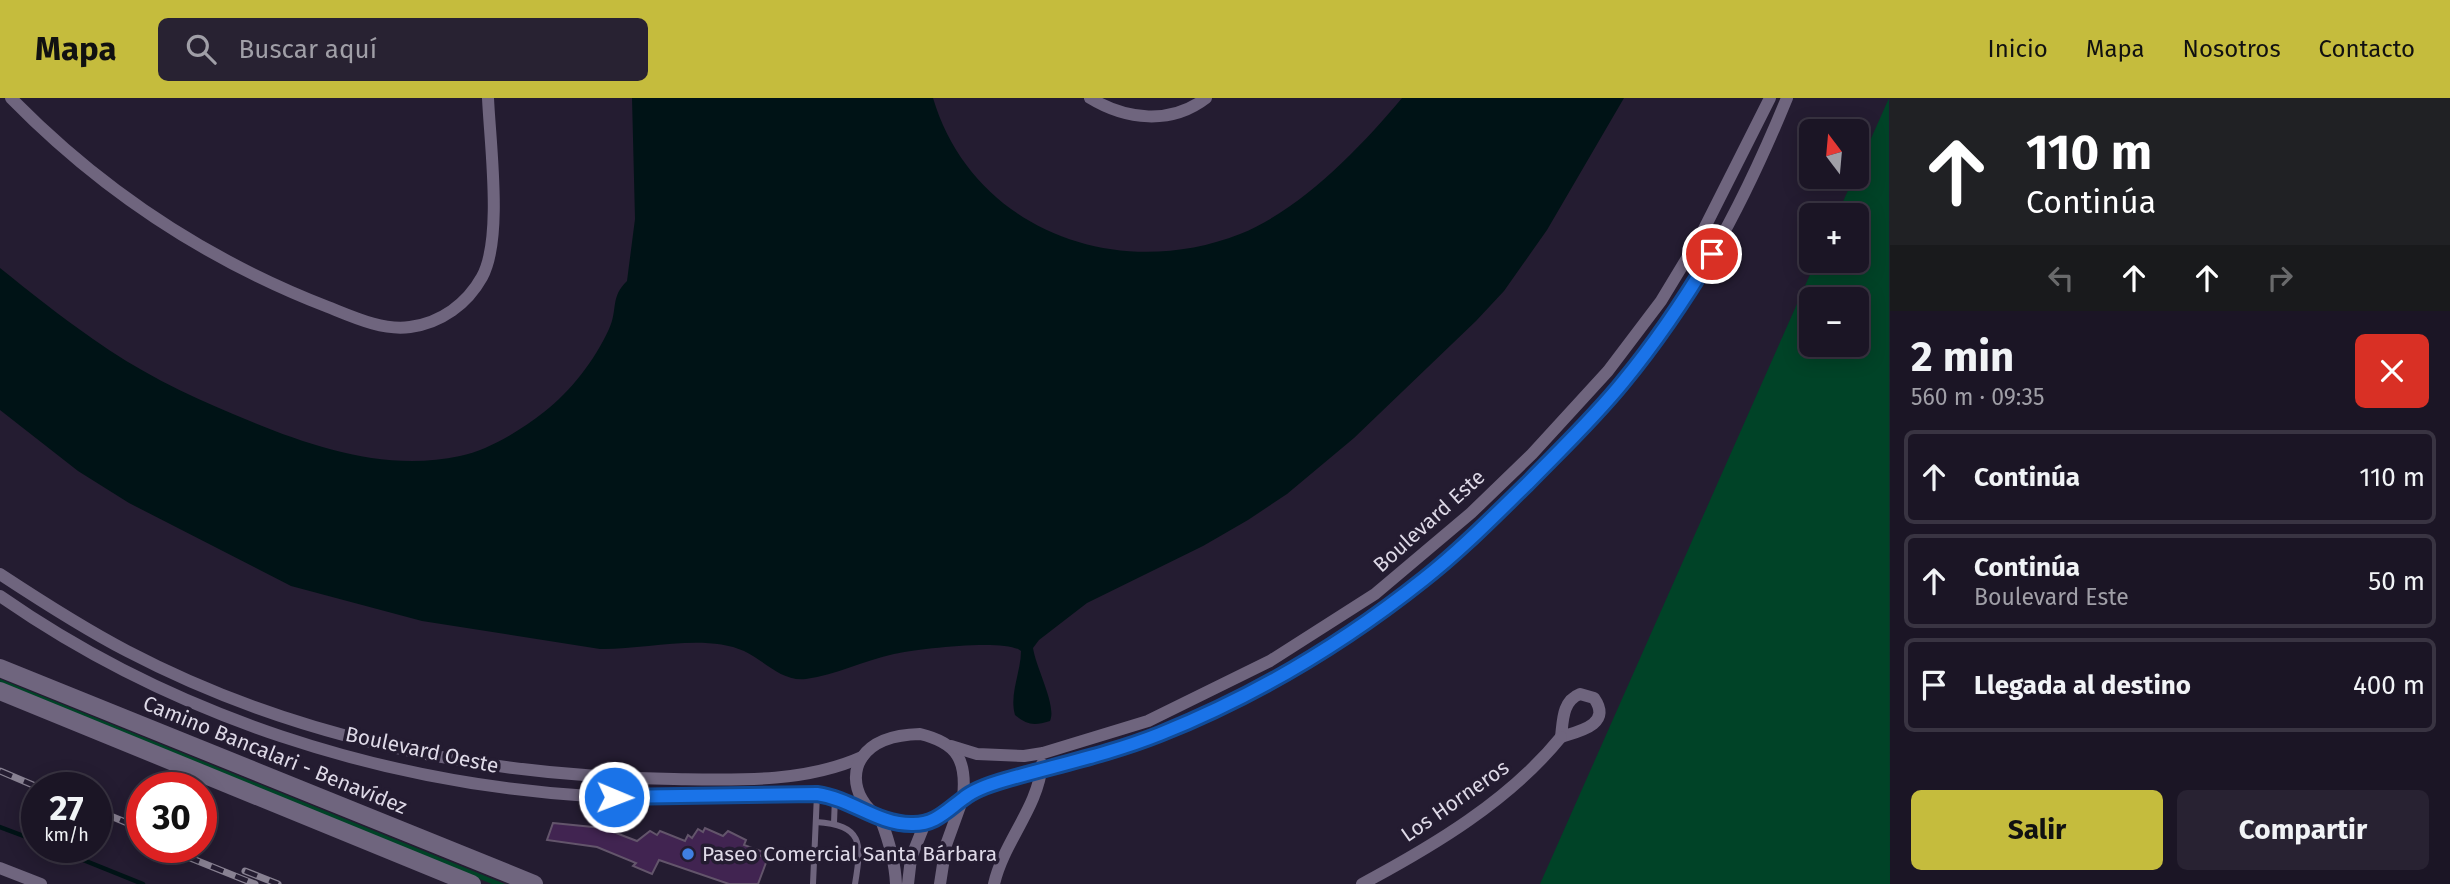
<!DOCTYPE html>
<html lang="es">
<meta charset="utf-8">
<style>
body{margin:0;font-family:"Fira Sans",sans-serif;background:#282232;color:#f1f3f6;height:100vh;display:flex;flex-direction:column;font-size:26px;white-space:nowrap}
*{box-sizing:border-box;margin:0}
p{font-size:23px;color:#a09fa7}
.icon{flex:none;width:38px;height:38px;fill:none;stroke:currentColor;stroke-width:2;stroke-linecap:round;stroke-linejoin:round}
.map{position:relative;flex:1;overflow:hidden}
.panel{display:flex;flex-direction:column;background:#1b1525;width:560px}
.panel>*{flex:none}
.top-card{background:#202124;color:#fff;overflow:hidden}
.needle{width:46px;rotate:344deg}
.fabs{position:absolute;left:1799px;top:21px;display:grid;gap:14px}
.fabs a{display:grid;place-items:center;width:70px;height:70px;border-radius:10px;background:#1b1525;box-shadow:0 4px 18px #0003,0 0 0 2px #393442;font-size:35px}
.speed{position:absolute;left:21px;top:674px;display:flex;gap:14px;font-size:35px;font-weight:700;text-align:center}
.speed>*{display:grid;place-content:center;width:91px;height:91px;border-radius:50%;background:#1b1525;box-shadow:0 4px 18px #0003,0 0 0 2px #393442;line-height:1}
.speed small{font-size:18px;font-weight:400}
.speed .limit{border:10px solid #d22;background:#fff;color:#111}
.pin{position:absolute;display:grid;place-items:center;width:60px;height:60px;color:#fff;margin:-30px;border:4px solid #fff;border-radius:50%;box-shadow:0 2px 7px #0007}
.me{position:absolute;width:77px;margin:-38px;rotate:91deg;stroke-linejoin:round;filter:drop-shadow(0 0 5px #0008)}
.turn{display:flex;align-items:center;gap:24px;height:147px;padding:0 21px;font-size:32px}
.turn .icon{width:91px;height:91px;stroke-width:2.5}
.turn b{display:block;font-size:49px;line-height:60px}
.lanes{display:flex;align-items:center;height:66px;padding:0 21px;background:#0003;justify-content:center;gap:35px;direction:ltr}
.lanes .off{opacity:.35}
.round{display:grid;place-items:center;flex:none;width:74px;height:74px;border-radius:10px;background:#282232}
.summary{display:flex;align-items:center;justify-content:space-between;height:119px;padding:0 21px}
h1{font-size:42px;font-weight:700;line-height:52px}
.action{display:flex;gap:14px;margin-top:auto;padding:14px 21px}
.action a{flex:1;height:80px;border-radius:10px;background:#c5bc3d;color:#111;font-size:28px;font-weight:700;line-height:80px;text-align:center}
.action a+a{background:#282232;color:#f1f3f6}
ul{padding:0;list-style:none}
li{display:flex;align-items:center;gap:21px;height:94px;margin:0 14px 10px;padding:0 7px;border:4px solid #393442;border-radius:10px}
li div{flex:1}
li b{display:block;font-size:26px}
li em{font-style:normal}
header{display:flex;align-items:center;gap:42px;box-sizing:border-box;height:98px;padding:0 35px;background:#c5bc3d;color:#111}
header strong{font-size:33px}
nav{display:flex;gap:38px;margin-inline-start:auto;font-size:24px}
.search{width:490px;height:63px;background:#282232;display:flex;align-items:center;gap:18px;box-sizing:border-box;padding:0 24px;border-radius:10px;color:#a09fa7;font-size:26px}
main{display:flex;flex:1;min-height:0}
.map>svg:first-child{display:block}
.green{fill:#004327;fill-rule:evenodd}
.water{fill:#001316}
.lines{fill:none;stroke-linecap:round;stroke-linejoin:round}
.stream{stroke:#001316;stroke-width:4.5}
.building{fill:#412451;stroke:#63556b;stroke-width:2}
.lane{stroke:#6f657e;stroke-width:6}
.street{stroke:#6f657e;stroke-width:12}
.secondary{stroke:#6f657e;stroke-width:18}
.rail-casing{stroke:#888192;stroke-width:7}
.rail{stroke:#241c31;stroke-width:4.5;stroke-dasharray:13;stroke-linecap:butt}
.route-casing{stroke:#114b97;stroke-width:18}
.route{stroke:#1a73e8;stroke-width:12}
.shop-dot{fill:#3f7fe0;stroke:#241c31;stroke-width:2.5}
.labels{text-anchor:middle;stroke-width:7;stroke-linejoin:round;paint-order:stroke}
.street-label{font-size:21px;fill:#ded9e7;stroke:#241c31}
.poi-label{font-size:21px;fill:#ded9e7;stroke:#241c31;text-anchor:start}
</style>
<header>
<strong>Mapa</strong>
<div class="search"><svg class="icon" aria-label="search" viewBox="0 0 24 24"><circle cx="10" cy="10" r="6"/><path d="M15 15l6 6"/></svg>Buscar aquí</div>
<nav><a>Inicio</a><a>Mapa</a><a>Nosotros</a><a>Contacto</a></nav>
</header>
<main>
<div class="map">
<svg width="1890" height="786" viewBox="0 0 1890 786">
<rect width="100%" height="100%" fill="#241c31"/>
<g class="green">
<path d="M 1889,0 L 1890,786 L 1540,786 L 1816,163 L 1857,163 L 1857,117 L 1837,117 L 1854,79 L 1857,79 L 1857,72 ZM 1811,201 L 1857,201 L 1857,247 L 1811,247 Z"/>
<polygon points="0,581 505,786 492,786 0,586"/>
</g>
<path class="water" d="M 632,0 L 933,0 C 972,131 1116,185 1240,136 C 1302,111 1360,50 1402,0 L 1624,0 L 1547,132 L 1504,193 L 1476,223 L 1354,340 L 1287,396 L 1248,422 L 1203,448 L 1087,505 L 1039,542 L 1033,550 C 1036,570 1057,608 1050,623 C 1034,628 1027,627 1015,617 C 1009,596 1021,574 1021,553 C 1007,540 915,551 894,556 C 865,562 836,577 806,581 C 782,584 765,563 744,553 C 704,535 643,552 600,551 L 422,523 L 291,488 L 129,405 L 78,373 L 0,312 L 0,170 C 30,194 61,219 93,241 C 136,272 185,296 233,316 C 304,346 382,375 460,358 C 489,352 521,332 544,314 C 571,293 595,262 609,231 C 618,212 610,199 627,183 L 635,121 Z"/>
<g class="lines">
<g class="stream">
<polyline points="0,729 37,743"/>
<polyline points="51,749 143,786"/>
</g>
</g>
<polygon class="building" points="553,725 603,730 637,743 650,733 657,737 660,733 685,743 688,737 692,740 698,731 703,734 705,730 723,738 728,733 746,742 744,747 763,754 761,758 767,762 758,786 729,786 659,762 652,776 633,768 636,765 597,749 547,742"/>
<g class="lines">
<g class="lane">
<path d="M 816,724 C 863,727 862,745 855,786"/>
<polyline points="834,725 835,699"/>
<polyline points="813,786 817,696"/>
</g>
<g class="street">
<path d="M 11,0 C 101,92 209,163 328,209 C 353,219 383,233 410,229 C 441,225 467,206 482,179 C 503,141 490,46 488,0"/>
<path d="M 1090,0 C 1126,22 1171,27 1206,0"/>
<path d="M 0,476 C 41,503 83,530 127,553 C 297,642 483,678 674,681 C 736,682 804,685 862,659"/>
<path d="M 0,498 C 172,618 380,685 589,698 C 665,703 741,694 817,696 L 842,701 L 868,712"/>
<path d="M 1580,596 L 1594,600 C 1612,626 1581,633 1561,639 C 1563,623 1562,603 1580,596 Z"/>
<path d="M 920,636 C 958,645 967,663 963,700 C 875,786 796,639 920,636 Z"/>
<polyline points="951,648 977,656 1024,658 1043,655 1148,623 1270,563 1375,496 1471,415 1532,356 1608,273 1661,203 1701,137 1770,0"/>
<path d="M 881,722 C 889,743 895,763 896,786"/>
<polyline points="0,770 41,786"/>
<polyline points="908,786 911,760 925,725"/>
<path d="M 940,786 L 946,747 L 963,700 C 996,681 1034,675 1070,665 C 1116,652 1160,637 1203,617 C 1348,550 1462,457 1570,341 C 1609,299 1647,258 1678,210 C 1723,145 1757,73 1787,0"/>
<path d="M 994,786 C 1004,743 1038,710 1042,666"/>
<path d="M 1362,786 C 1433,748 1509,703 1561,639"/>
</g>
<g class="secondary">
<polyline points="0,570 534,786"/>
<polyline points="0,593 472,786"/>
</g>
<g class="rail-casing">
<g id="rail">
<polyline points="0,673 40,690"/>
<polyline points="96,712 142,731"/>
<polyline points="163,749 255,786"/>
<polyline points="245,773 278,786"/>
</g>
</g>
<use href="#rail" class="rail"/>
</g>
<g class="lines">
<g class="route-casing">
<path id="route" d="M 614,699 L 817,696 C 852,701 877,726 911,726 C 935,727 946,713 964,700 C 975,691 991,686 1005,682 C 1057,667 1110,656 1160,636 C 1255,598 1345,544 1424,481 C 1461,452 1494,418 1527,386 C 1559,353 1594,320 1623,284 C 1656,244 1685,201 1712,156"/>
</g>
<use href="#route" class="route"/>
</g>
<circle class="shop-dot" cx="688" cy="756" r="7"/>
<g class="labels">
<g class="street-label">
<text transform="translate(1429 423) rotate(-42)" y="7">Boulevard Este</text>
<text transform="translate(422 652) rotate(12)" y="7">Boulevard Oeste</text>
<text transform="translate(275 657) rotate(22)" y="7">Camino Bancalari - Benavídez</text>
<text transform="translate(1455 703) rotate(-35)" y="7">Los Horneros</text>
</g>
<g class="poi-label">
<text x="702" y="763">Paseo Comercial Santa Bárbara</text>
</g>
</g>
</svg>
<div class="fabs">
<a><svg class="needle" viewBox="-14 -14 28 28"><path d="M0-13l5 13h-10z" fill="#e53935"/><path d="M0 13l5-13h-10z" fill="#a09fa7"/></svg></a>
<a>+</a>
<a>−</a>
</div>
<div class="speed"><div>27<small>km/h</small></div><div class="limit">30</div></div>
<div class="pin" style="left:1712px;top:156px;background:#d93025"><svg class="icon" aria-label="arrive" viewBox="0 0 24 24"><path d="M6 21V4h12l-3 4 3 4H6"/></svg></div>
<svg class="me" style="left:614px;top:699px" viewBox="-20 -20 40 40"><circle r="17" fill="#1a73e8" stroke="#fff" stroke-width="3"/><path d="M0-11L8 9 0 5-8 9z" fill="#fff"/></svg>
</div>
<section class="panel">
<div class="top-card">
<div class="turn"><svg class="icon" aria-label="ahead" viewBox="0 0 24 24"><path d="M12 20V5M6 11l6-6 6 6"/></svg><div><b>110 m</b>Continúa</div></div>
<div class="lanes"><svg class="icon off" aria-label="left" viewBox="0 0 24 24"><path d="M17 20v-9H6M10 6l-5 5 5 5"/></svg><svg class="icon" aria-label="ahead" viewBox="0 0 24 24"><path d="M12 20V5M6 11l6-6 6 6"/></svg><svg class="icon" aria-label="ahead" viewBox="0 0 24 24"><path d="M12 20V5M6 11l6-6 6 6"/></svg><svg class="icon off" aria-label="right" viewBox="0 0 24 24"><path d="M7 20v-9h11M14 6l5 5-5 5"/></svg></div>
</div>
<div class="summary"><div><h1>2 min</h1><p>560 m · 09:35</p></div><a class="round" style="background:#d93025;color:#fff"><svg class="icon" aria-label="close" viewBox="0 0 24 24"><path d="M6 6l12 12M18 6L6 18"/></svg></a></div>
<ul>
<li><svg class="icon" aria-label="ahead" viewBox="0 0 24 24"><path d="M12 20V5M6 11l6-6 6 6"/></svg><div><b>Continúa</b></div><em>110 m</em></li>
<li><svg class="icon" aria-label="ahead" viewBox="0 0 24 24"><path d="M12 20V5M6 11l6-6 6 6"/></svg><div><b>Continúa</b><p>Boulevard Este</p></div><em>50 m</em></li>
<li><svg class="icon" aria-label="arrive" viewBox="0 0 24 24"><path d="M6 21V4h12l-3 4 3 4H6"/></svg><div><b>Llegada al destino</b></div><em>400 m</em></li>
</ul>
<div class="action"><a>Salir</a><a>Compartir</a></div>
</section>
</main>
